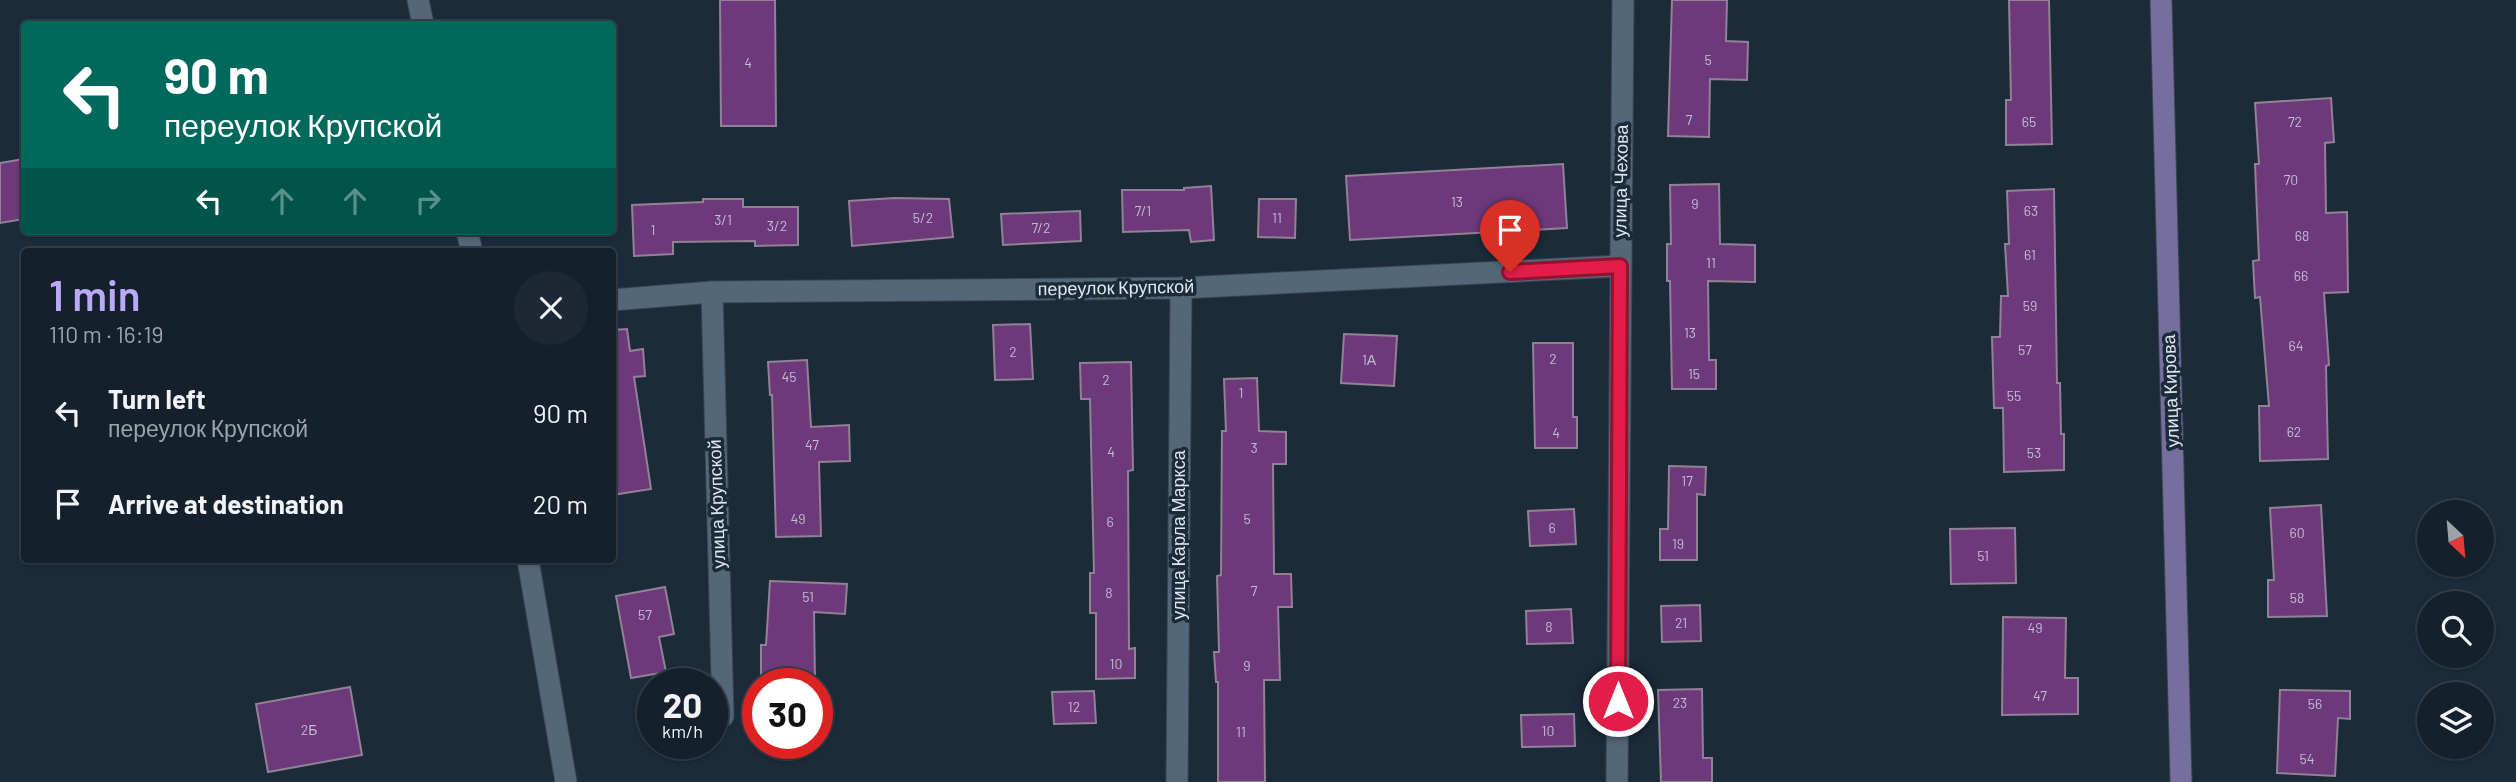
<!DOCTYPE html>
<meta charset="utf-8">
<style>
body{margin:0;font-family:Barlow,sans-serif;background:#1d2834;color:#f1f3f6;height:100vh;display:flex;flex-direction:column;font-size:26px;white-space:nowrap}
*{box-sizing:border-box;margin:0}
p{font-size:23px;color:#9da3a9}
.icon{flex:none;width:38px;height:38px;fill:none;stroke:currentColor;stroke-width:2;stroke-linecap:round;stroke-linejoin:round}
.map{position:relative;flex:1;overflow:hidden}
.side{position:absolute;left:21px;top:248px;width:595px;height:315px;display:flex;flex-direction:column;background:#14202c;border-radius:7px;box-shadow:0 2px 5px #0004,0 0 0 2px #333e48}
.side>*{flex:none}
.top-card{position:absolute;left:21px;top:21px;width:595px;height:214px;border-radius:7px;box-shadow:0 2px 5px #0004,0 0 0 2px #333e48;background:#00695c;color:#fff;overflow:hidden}
.needle{width:46px;rotate:154deg}
.buttons{position:absolute;left:2417px;top:500px;display:grid;gap:14px}
.buttons a{display:grid;place-items:center;width:77px;height:77px;border-radius:50%;background:#14202c;box-shadow:0 2px 5px #0004,0 0 0 2px #333e48;font-size:35px}
.speed{position:absolute;left:637px;top:668px;display:flex;gap:14px;font-size:35px;font-weight:700;text-align:center}
.speed>*{display:grid;place-content:center;width:91px;height:91px;border-radius:50%;background:#14202c;box-shadow:0 2px 5px #0004,0 0 0 2px #333e48;line-height:1}
.speed small{font-size:18px;font-weight:400}
.speed .limit{border:10px solid #d22;background:#fff;color:#111}
.pin{position:absolute;display:grid;place-items:center;width:60px;height:60px;color:#fff;margin:-72px -30px;border-radius:50% 50% 50% 0;rotate:-45deg;box-shadow:0 0 7px #0007}
.pin .icon{rotate:45deg}
.me{position:absolute;width:77px;margin:-38px;rotate:0deg;stroke-linejoin:round;filter:drop-shadow(0 0 5px #0008)}
.turn{display:flex;align-items:center;gap:24px;height:147px;padding:0 28px;font-size:32px}
.turn .icon{width:91px;height:91px;stroke-width:2.5}
.turn b{display:block;font-size:49px;line-height:60px}
.lanes{display:flex;align-items:center;height:66px;padding:0 28px;background:#0003;justify-content:center;gap:35px;direction:ltr}
.lanes .off{opacity:.35}
.round{display:grid;place-items:center;flex:none;width:74px;height:74px;border-radius:37px;background:#1d2834}
.summary{display:flex;align-items:center;justify-content:space-between;height:119px;padding:0 28px}
h1{font-size:42px;font-weight:600;line-height:52px;color:#b9aaf7}
ul{padding:0;list-style:none}
li{display:flex;align-items:center;gap:21px;height:91px;padding:0 28px}
li div{flex:1}
li b{display:block;font-size:26px}
li em{font-style:normal}
.map>svg:first-child{display:block}
.building{fill:#6d397b;stroke:#918195;stroke-width:2}
.lines{fill:none;stroke-linecap:round;stroke-linejoin:round}
.street-casing{stroke:#394653;stroke-width:23}
.secondary-casing{stroke:#394653;stroke-width:23}
.street{stroke:#546778;stroke-width:21}
.secondary{stroke:#766f9e;stroke-width:21}
.route-casing{stroke:#92132f;stroke-width:18}
.route{stroke:#e11d48;stroke-width:12}
.labels{text-anchor:middle;stroke-width:7;stroke-linejoin:round;paint-order:stroke}
.number-label{font-size:14px;fill:#c1bcd4}
.street-label{font-size:18px;fill:#dde8f2;stroke:#1b2b3a}
</style>
<div class="map">
<svg width="2516" height="782" viewBox="0 0 2516 782">
<rect width="100%" height="100%" fill="#1b2b3a"/>
<g class="building">
<polygon points="720,0 775,0 776,126 721,126"/>
<polygon points="1672,0 1727,0 1726,41 1748,42 1747,80 1710,79 1709,137 1668,136"/>
<polygon points="2009,0 2049,0 2052,144 2006,145 2006,100 2011,100"/>
<polygon points="2331,98 2334,142 2325,143 2326,213 2347,212 2348,292 2324,293 2329,365 2326,366 2328,459 2260,461 2259,406 2269,406 2260,297 2255,298 2253,261 2259,260 2255,164 2259,164 2255,103"/>
<polygon points="24,159 24,219 0,223 0,163"/>
<polygon points="1563,164 1567,228 1350,240 1346,176"/>
<polygon points="1719,184 1720,244 1755,245 1755,282 1708,281 1709,360 1716,360 1716,389 1672,389 1670,281 1667,281 1667,244 1671,244 1670,185"/>
<polygon points="1211,186 1214,240 1191,242 1189,230 1123,232 1122,190 1184,190 1184,188"/>
<polygon points="2054,189 2057,383 2060,383 2061,434 2064,434 2064,470 2004,472 2003,408 1994,408 1992,337 2000,337 2001,296 2008,296 2005,244 2009,244 2007,191"/>
<polygon points="894,198 949,199 953,237 852,246 849,201"/>
<polygon points="703,199 743,199 743,207 798,207 798,245 755,246 755,241 673,242 673,254 634,256 632,205 703,202"/>
<polygon points="1259,199 1296,199 1295,238 1258,237"/>
<polygon points="1080,211 1081,241 1003,245 1001,214"/>
<polygon points="1030,324 1033,379 995,380 993,325"/>
<polygon points="627,329 630,351 643,349 645,376 634,377 651,489 612,495 612,330"/>
<polygon points="1344,334 1397,336 1394,386 1341,383"/>
<polygon points="1533,343 1573,343 1573,417 1577,417 1577,448 1535,448"/>
<polygon points="807,360 811,427 849,425 850,461 819,462 821,536 776,537 772,395 770,395 768,362"/>
<polygon points="1131,362 1133,470 1128,471 1129,649 1135,648 1135,678 1096,679 1096,613 1090,613 1090,573 1094,573 1090,399 1081,399 1080,363"/>
<polygon points="1257,378 1259,431 1286,432 1286,464 1273,464 1274,574 1291,574 1292,607 1278,607 1280,680 1264,680 1265,782 1218,782 1218,682 1216,682 1214,652 1219,652 1217,576 1221,575 1222,431 1226,431 1224,379"/>
<polygon points="1669,466 1706,467 1705,495 1697,494 1697,560 1660,560 1660,529 1668,529"/>
<polygon points="2321,505 2327,616 2268,617 2268,580 2274,580 2270,508"/>
<polygon points="1574,509 1576,544 1530,546 1528,511"/>
<polygon points="2015,528 2016,583 1951,584 1950,529"/>
<polygon points="770,581 847,584 845,614 814,612 815,682 761,682 761,645 766,645"/>
<polygon points="665,587 674,634 659,637 666,672 631,678 616,596"/>
<polygon points="1700,605 1701,641 1662,642 1661,606"/>
<polygon points="1571,609 1573,643 1527,644 1526,611"/>
<polygon points="2003,617 2066,618 2065,678 2078,678 2078,714 2002,715"/>
<polygon points="350,687 362,755 268,772 256,704"/>
<polygon points="1702,689 1703,758 1712,758 1712,782 1661,782 1658,690"/>
<polygon points="2280,690 2350,691 2350,719 2338,718 2335,776 2277,773"/>
<polygon points="1094,691 1096,723 1054,724 1052,692"/>
<polygon points="1574,714 1575,746 1522,747 1521,715"/>
</g>
<g class="lines">
<g class="street-casing">
<g id="street">
<polyline points="418,0 423,24"/>
<polyline points="467,231 472,252"/>
<polyline points="712,292 723,716"/>
<polyline points="612,300 712,292 1181,288 1620,266"/>
<polyline points="528,560 566,782"/>
<polyline points="1177,782 1181,288"/>
<polyline points="1617,782 1623,0"/>
</g>
</g>
<g class="secondary-casing">
<polyline id="secondary" points="2161,0 2181,782"/>
</g>
<use href="#street" class="street"/>
<use href="#secondary" class="secondary"/>
</g>
<g class="lines">
<g class="route-casing">
<polyline id="route" points="1510,272 1620,266 1618,701"/>
</g>
<use href="#route" class="route"/>
</g>
<g class="labels">
<g class="number-label">
<text x="1708" y="65">5</text>
<text x="748" y="68">4</text>
<text x="1689" y="125">7</text>
<text x="2029" y="127">65</text>
<text x="2295" y="127">72</text>
<text x="2291" y="185">70</text>
<text x="1457" y="207">13</text>
<text x="1695" y="209">9</text>
<text x="1143" y="216">7/1</text>
<text x="2031" y="216">63</text>
<text x="923" y="223">5/2</text>
<text x="1277" y="223">11</text>
<text x="723" y="225">3/1</text>
<text x="777" y="231">3/2</text>
<text x="1041" y="233">7/2</text>
<text x="653" y="235">1</text>
<text x="2302" y="241">68</text>
<text x="2030" y="260">61</text>
<text x="1711" y="268">11</text>
<text x="2301" y="281">66</text>
<text x="2030" y="311">59</text>
<text x="1690" y="338">13</text>
<text x="2296" y="351">64</text>
<text x="2025" y="355">57</text>
<text x="1013" y="357">2</text>
<text x="1553" y="364">2</text>
<text x="1369" y="365">1А</text>
<text x="1694" y="379">15</text>
<text x="789" y="382">45</text>
<text x="1106" y="385">2</text>
<text x="1241" y="398">1</text>
<text x="2014" y="401">55</text>
<text x="2294" y="437">62</text>
<text x="1556" y="438">4</text>
<text x="812" y="450">47</text>
<text x="1254" y="453">3</text>
<text x="1111" y="457">4</text>
<text x="2034" y="458">53</text>
<text x="1687" y="486">17</text>
<text x="798" y="524">49</text>
<text x="1247" y="524">5</text>
<text x="1110" y="527">6</text>
<text x="1552" y="533">6</text>
<text x="2297" y="538">60</text>
<text x="1678" y="549">19</text>
<text x="1983" y="561">51</text>
<text x="1254" y="596">7</text>
<text x="1109" y="598">8</text>
<text x="808" y="602">51</text>
<text x="2297" y="603">58</text>
<text x="645" y="620">57</text>
<text x="1681" y="628">21</text>
<text x="1549" y="632">8</text>
<text x="2035" y="633">49</text>
<text x="1116" y="669">10</text>
<text x="1247" y="671">9</text>
<text x="2040" y="701">47</text>
<text x="1680" y="708">23</text>
<text x="2315" y="709">56</text>
<text x="1074" y="712">12</text>
<text x="309" y="735">2Б</text>
<text x="1548" y="736">10</text>
<text x="1241" y="737">11</text>
<text x="2307" y="764">54</text>
</g>
<g class="street-label">
<text transform="translate(1621 181) rotate(-89)" y="6">улица Чехова</text>
<text transform="translate(1116 288) rotate(-1)" y="6">переулок Крупской</text>
<text transform="translate(2171 391) rotate(-92)" y="6">улица Кирова</text>
<text transform="translate(717 504) rotate(-92)" y="6">улица Крупской</text>
<text transform="translate(1179 535) rotate(-90)" y="6">улица Карла Маркса</text>
</g>
</g>
</svg>
<div class="buttons">
<a><svg class="needle" viewBox="-14 -14 28 28"><path d="M0-13l5 13h-10z" fill="#e53935"/><path d="M0 13l5-13h-10z" fill="#9da3a9"/></svg></a>
<a><svg class="icon" aria-label="search" viewBox="0 0 24 24"><circle cx="10" cy="10" r="6"/><path d="M15 15l6 6"/></svg></a>
<a><svg class="icon" aria-label="layers" viewBox="0 0 24 24"><path d="M12 4l9 5-9 5-9-5zM3 14l9 5 9-5"/></svg></a>
</div>
<div class="speed"><div>20<small>km/h</small></div><div class="limit">30</div></div>
<div class="pin" style="left:1510px;top:272px;background:#d93025"><svg class="icon" aria-label="arrive" viewBox="0 0 24 24"><path d="M6 21V4h12l-3 4 3 4H6"/></svg></div>
<svg class="me" style="left:1618px;top:701px" viewBox="-20 -20 40 40"><circle r="17" fill="#e11d48" stroke="#fff" stroke-width="3"/><path d="M0-11L8 9 0 5-8 9z" fill="#fff"/></svg>
<div class="top-card">
<div class="turn"><svg class="icon" aria-label="left" viewBox="0 0 24 24"><path d="M17 20v-9H6M10 6l-5 5 5 5"/></svg><div><b>90 m</b>переулок Крупской</div></div>
<div class="lanes"><svg class="icon" aria-label="left" viewBox="0 0 24 24"><path d="M17 20v-9H6M10 6l-5 5 5 5"/></svg><svg class="icon off" aria-label="ahead" viewBox="0 0 24 24"><path d="M12 20V5M6 11l6-6 6 6"/></svg><svg class="icon off" aria-label="ahead" viewBox="0 0 24 24"><path d="M12 20V5M6 11l6-6 6 6"/></svg><svg class="icon off" aria-label="right" viewBox="0 0 24 24"><path d="M7 20v-9h11M14 6l5 5-5 5"/></svg></div>
</div>
<section class="side">
<div class="summary"><div><h1>1 min</h1><p>110 m · 16:19</p></div><a class="round"><svg class="icon" aria-label="close" viewBox="0 0 24 24"><path d="M6 6l12 12M18 6L6 18"/></svg></a></div>
<ul>
<li><svg class="icon" aria-label="left" viewBox="0 0 24 24"><path d="M17 20v-9H6M10 6l-5 5 5 5"/></svg><div><b>Turn left</b><p>переулок Крупской</p></div><em>90 m</em></li>
<li><svg class="icon" aria-label="arrive" viewBox="0 0 24 24"><path d="M6 21V4h12l-3 4 3 4H6"/></svg><div><b>Arrive at destination</b></div><em>20 m</em></li>
</ul>
</section>
</div>
